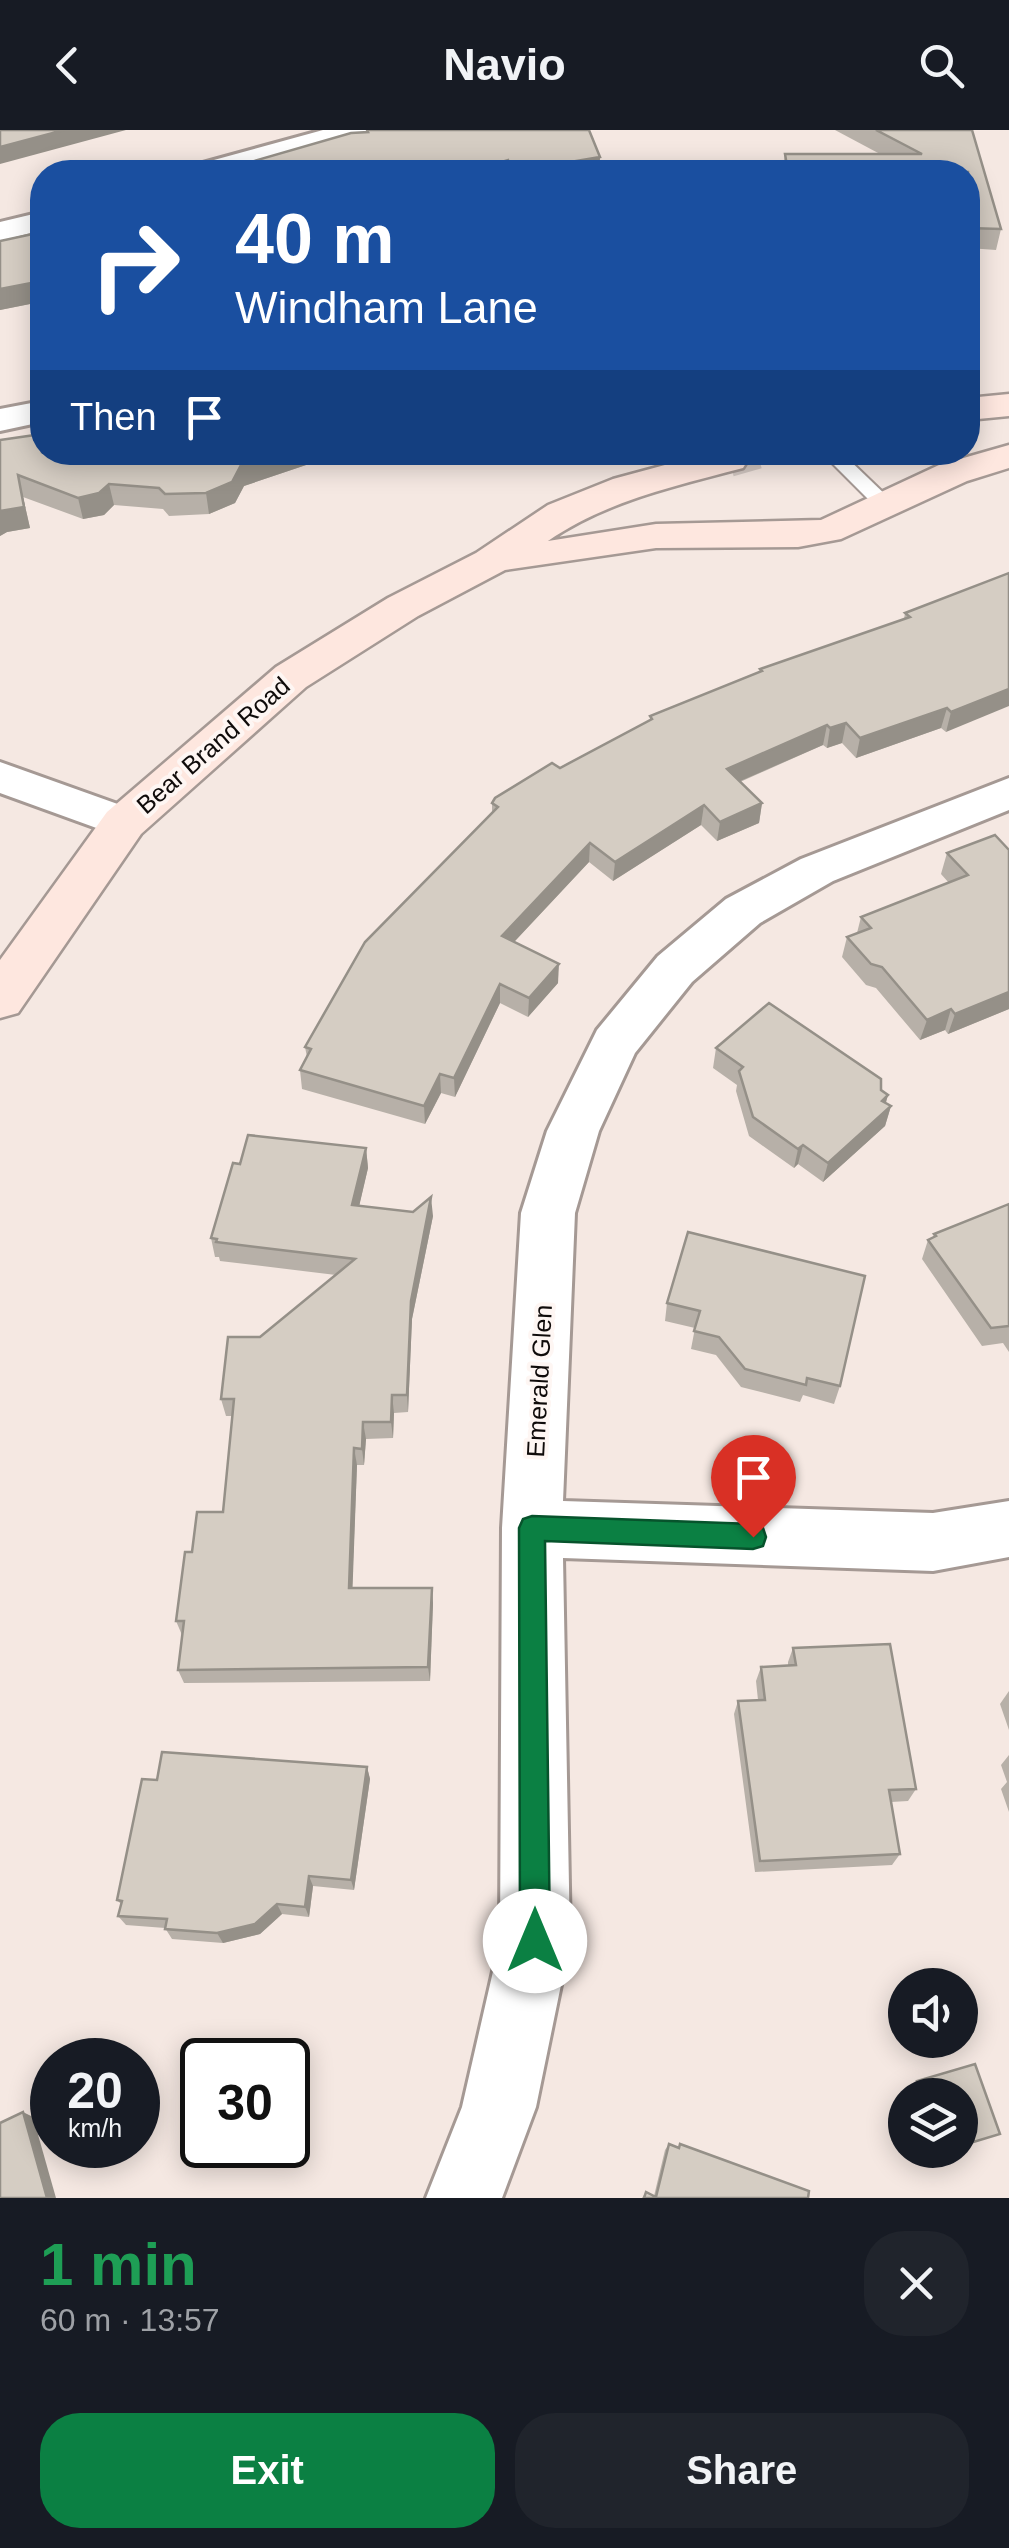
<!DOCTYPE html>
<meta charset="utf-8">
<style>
body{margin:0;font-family:Helvetica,sans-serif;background:#20242c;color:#f1f3f6;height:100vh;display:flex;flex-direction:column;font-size:38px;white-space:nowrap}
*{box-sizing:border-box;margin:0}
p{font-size:32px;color:#9ea1a6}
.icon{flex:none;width:55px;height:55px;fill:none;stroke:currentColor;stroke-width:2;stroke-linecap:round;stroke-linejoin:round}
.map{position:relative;height:2068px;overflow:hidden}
.drawer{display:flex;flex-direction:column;background:#171b24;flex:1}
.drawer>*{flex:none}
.top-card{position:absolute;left:30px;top:30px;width:950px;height:305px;border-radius:40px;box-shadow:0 5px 25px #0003;background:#1a4fa0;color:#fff;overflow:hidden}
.buttons{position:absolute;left:888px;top:1838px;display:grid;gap:20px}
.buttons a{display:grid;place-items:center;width:90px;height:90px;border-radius:50%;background:#171b24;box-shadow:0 5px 25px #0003;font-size:50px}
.speed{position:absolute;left:30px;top:1908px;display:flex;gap:20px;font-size:50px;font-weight:700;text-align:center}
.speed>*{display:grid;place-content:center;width:130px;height:130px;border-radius:50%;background:#171b24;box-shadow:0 5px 25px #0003;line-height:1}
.speed small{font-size:25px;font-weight:400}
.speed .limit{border:5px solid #111;border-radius:15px;background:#fff;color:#111}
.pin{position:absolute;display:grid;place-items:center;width:85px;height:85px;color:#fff;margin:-102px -42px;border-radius:50% 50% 50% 0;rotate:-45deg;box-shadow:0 0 10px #0007}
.pin .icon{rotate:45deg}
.me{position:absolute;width:110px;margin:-55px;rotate:0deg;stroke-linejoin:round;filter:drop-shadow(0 0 8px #0008)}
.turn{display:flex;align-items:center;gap:35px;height:210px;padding:0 40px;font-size:45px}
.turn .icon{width:130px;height:130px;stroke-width:2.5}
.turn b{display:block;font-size:70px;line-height:85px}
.then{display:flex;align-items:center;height:95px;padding:0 40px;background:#0003;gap:20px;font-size:38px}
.round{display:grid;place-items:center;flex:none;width:105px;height:105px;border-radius:40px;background:#20242c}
.summary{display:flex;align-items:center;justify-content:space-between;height:170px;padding:0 40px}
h1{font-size:60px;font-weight:800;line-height:75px;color:#1e9e55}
.cta{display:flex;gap:20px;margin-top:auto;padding:20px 40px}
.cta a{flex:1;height:115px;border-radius:40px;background:#0b8043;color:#fff;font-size:40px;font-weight:800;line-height:115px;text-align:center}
.cta a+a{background:#20242c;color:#f1f3f6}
header{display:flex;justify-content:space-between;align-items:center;height:130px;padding:0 40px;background:#171b24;font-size:45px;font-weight:800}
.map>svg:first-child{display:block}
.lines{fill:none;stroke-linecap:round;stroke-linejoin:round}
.secondary-tunnel{stroke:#d2c7c2;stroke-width:34;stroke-dasharray:34 18;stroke-linecap:butt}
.lane-casing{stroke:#a59994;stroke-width:4}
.street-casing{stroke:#a59994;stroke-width:6}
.secondary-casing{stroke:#a59994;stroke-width:5}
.lane{fill:#fff;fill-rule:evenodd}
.street{fill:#fff;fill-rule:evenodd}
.secondary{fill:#fee7df;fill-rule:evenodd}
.wall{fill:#b7b0a8}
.shaded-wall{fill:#959088}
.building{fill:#d5cdc3;stroke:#959088;stroke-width:2.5}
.route{fill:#0b8043;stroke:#07532c;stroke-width:2.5}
.labels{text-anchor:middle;stroke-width:8;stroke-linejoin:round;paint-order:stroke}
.street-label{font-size:25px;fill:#0f0b0a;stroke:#fef6f3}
</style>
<header><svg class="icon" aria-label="back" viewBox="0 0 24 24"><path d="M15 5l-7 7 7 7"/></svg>Navio<svg class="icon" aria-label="search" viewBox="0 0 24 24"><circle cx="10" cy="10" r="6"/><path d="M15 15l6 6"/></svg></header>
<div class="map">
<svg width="1009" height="2068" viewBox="0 0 1009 2068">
<rect width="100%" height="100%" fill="#f5e8e2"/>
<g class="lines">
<polyline class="secondary-tunnel" points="729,330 757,322"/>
<g class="lane-casing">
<polygon id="lane" points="821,322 841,322 893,372 893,380 879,380"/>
</g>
<g class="street-casing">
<g id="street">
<polygon points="323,0 370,0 366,6 235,42 188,42 192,36"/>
<polygon points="42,82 42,100 0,111 0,92"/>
<polygon points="42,271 42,292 0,301 0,279"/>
<polygon points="0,632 140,682 146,693 140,704 124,708 0,663"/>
<polygon points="1009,648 1009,680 833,751 760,793 692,852 635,923 599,1001 575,1083 563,1371 933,1383 1009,1371 1009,1427 933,1441 563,1428 570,1811 536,1977 502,2068 426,2068 462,1977 500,1811 502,1398 521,1083 547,1001 597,900 658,826 726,769 801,729"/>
</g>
</g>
<g class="secondary-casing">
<g id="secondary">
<polygon points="1009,264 1009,286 968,290 968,268"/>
<path d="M 1009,315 L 1009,338 L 967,351 L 841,409 L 798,417 L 656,418 L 505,440 L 418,486 L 306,557 L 141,704 L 18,883 L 0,888 L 0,830 L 107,682 L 276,537 L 388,468 L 476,423 L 548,375 L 613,349 L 713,322 L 743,322 L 748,330 L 743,338 C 675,356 606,371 548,411 L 656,394 L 821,390 L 939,335 Z"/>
</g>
</g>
<use href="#lane" class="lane"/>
<use href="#street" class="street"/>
<use href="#secondary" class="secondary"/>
</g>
<g class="wall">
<polygon points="835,0 972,0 1001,99 996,120 968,118 968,42 783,42 785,24 880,24"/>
<polygon points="600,27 599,42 216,42"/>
<polygon points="42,102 42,173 40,172 0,180 0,111"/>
<polygon points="0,310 42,322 347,322 328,328 323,335 309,334 244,356 235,373 209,384 169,386 163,379 114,375 104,385 83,389 23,367 30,398 7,402 0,406"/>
<polygon points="1009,443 946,602 941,598 856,628 842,613 827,618 823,615 740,652 762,673 759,693 717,711 701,695 613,751 589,732 514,812 558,853 528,887 500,873 455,967 441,963 425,994 302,959 300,940 307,927 305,917 492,683 492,673 650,590 650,586 759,542 760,539 904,489 905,483"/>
<polygon points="1009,720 1009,879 948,904 945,900 920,910 876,858 866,855 842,827 847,807 857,803 861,787 949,753 941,744 947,723"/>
<polygon points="716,918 881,960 886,973 891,976 885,996 823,1052 798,1034 794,1038 749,1006 736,961 737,955 713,938"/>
<polygon points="366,1018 368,1038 359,1076 433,1086 412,1189 408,1282 394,1283 393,1308 366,1309 364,1335 357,1335 352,1458 433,1473 430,1551 184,1553 178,1540 182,1505 176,1491 192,1422 223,1382 232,1286 226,1286 221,1269 260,1207 336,1145 220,1131 219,1127 215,1127 211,1108 240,1034"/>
<polygon points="1009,1074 1009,1222 1003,1213 982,1216 922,1129 928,1110 933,1108 934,1104"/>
<polygon points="688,1102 840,1256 834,1274 803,1265 800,1272 741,1257 716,1225 691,1219 695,1198 665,1191 667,1173"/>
<polygon points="793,1518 916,1659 908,1671 891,1672 900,1724 892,1735 755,1742 734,1584 738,1571 758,1570 756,1551 761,1537 788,1535 788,1532"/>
<polygon points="1009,1561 1009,1600 1000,1574"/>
<polygon points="1009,1625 1009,1682 1001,1659 1007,1652 1001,1635"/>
<polygon points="367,1637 370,1649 354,1760 313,1756 309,1787 282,1784 260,1804 223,1813 172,1809 165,1798 126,1795 118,1786 121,1774 117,1770 157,1650"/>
<polygon points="975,1934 1000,2004 960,2016 960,1965 917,1965 913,1953 917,1951"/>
<polygon points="669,2014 678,2018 680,2014 808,2068 642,2068 646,2062 654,2066 665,2020"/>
</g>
<g class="shaded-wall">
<polygon points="64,0 126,0 0,34 0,17"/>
<polygon points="600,27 599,42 511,42"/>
<polygon points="508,30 508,42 485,42 485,37"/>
<polygon points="36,152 40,172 0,180 0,159"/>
<polygon points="278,322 308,322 309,334 244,356 235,373 209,384 206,363 241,335"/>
<polygon points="322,322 347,322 328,328 323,335"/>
<polygon points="18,345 30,398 7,402 0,406 0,381"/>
<polygon points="109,354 114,375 104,385 83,389 78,368"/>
<polygon points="1009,559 1009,576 946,602 951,582"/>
<polygon points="947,578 941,598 856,628 860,608"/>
<polygon points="846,593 842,613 827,618 830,598"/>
<polygon points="827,595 823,615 724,658 727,639"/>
<polygon points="762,673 759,693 717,711 720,692"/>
<polygon points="704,675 701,695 613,751 615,732"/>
<polygon points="590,713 589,732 502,825 502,806"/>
<polygon points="559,834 558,853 528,887 529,868"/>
<polygon points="500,854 500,873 455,967 454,948"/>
<polygon points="1009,862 1009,879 948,904 955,884"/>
<polygon points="951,879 945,900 920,910 927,890"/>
<polygon points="440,944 441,963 425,994 424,976"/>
<polygon points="888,965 883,984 891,976 885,996 823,1052 828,1033"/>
<polygon points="803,1015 798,1034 794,1038 798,1019"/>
<polygon points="366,1018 368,1038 355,1094 352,1075"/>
<polygon points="431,1067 433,1086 412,1189 408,1282 407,1265 411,1171"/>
<polygon points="392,1265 394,1283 393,1308 391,1292"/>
<polygon points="363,1292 366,1309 364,1335 362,1319"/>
<polygon points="354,1318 357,1335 352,1473 349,1458"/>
<polygon points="432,1458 433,1473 430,1551 428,1537"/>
<polygon points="367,1637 370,1649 354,1760 351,1750"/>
<polygon points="309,1746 313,1756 309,1787 305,1777"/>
<polygon points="277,1774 282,1784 260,1804 223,1813 217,1803"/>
<polygon points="23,1982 33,1987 56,2068 47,2068"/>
</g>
<g class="building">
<polygon points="0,0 64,0 0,17"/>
<polygon points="367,0 589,0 600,27 511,42 508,30 485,37 413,42 216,42 351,3 368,2"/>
<polygon points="876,0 972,0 1001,99 968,98 968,42 788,42 785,24 922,24"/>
<polygon points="42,102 42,155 36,152 0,159 0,111"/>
<polygon points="42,304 42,322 278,322 241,335 232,352 206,363 165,364 159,358 109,354 99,363 78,368 18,345 24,377 0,381 0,310"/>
<polygon points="1009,443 1009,559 951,582 947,578 860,608 846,593 830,598 827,595 727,639 762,673 720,692 704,675 615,732 590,713 502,806 559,834 529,868 500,854 454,948 440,944 424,976 300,940 311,919 305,917 365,812 498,677 492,673 495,668 552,633 560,638 652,589 650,586 762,541 760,539 910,487 905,483"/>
<polygon points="995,705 1009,720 1009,862 955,884 951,879 927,890 882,837 871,834 847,807 871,798 861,787 968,745 947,723"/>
<polygon points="769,873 881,949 881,960 888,965 882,971 891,976 828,1033 803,1015 798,1019 753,987 739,941 743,937 716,918"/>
<polygon points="248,1005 366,1018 352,1075 413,1082 431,1067 411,1171 407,1265 392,1265 391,1292 363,1292 362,1319 354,1318 349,1458 432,1458 428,1537 178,1540 184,1491 176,1491 185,1422 192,1422 197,1382 223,1382 234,1269 221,1269 228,1207 260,1207 355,1129 216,1112 217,1109 211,1108 233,1033 240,1034"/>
<polygon points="1009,1074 1009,1196 991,1198 928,1110 936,1106 934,1104"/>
<polygon points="688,1102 865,1146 840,1256 807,1248 806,1255 745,1239 719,1207 694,1201 700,1181 667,1173"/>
<polygon points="890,1514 916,1659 889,1660 900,1724 760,1731 738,1571 765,1570 761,1537 796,1535 793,1518"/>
<polygon points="162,1622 367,1637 351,1750 309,1746 305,1777 277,1774 255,1794 217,1803 165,1799 167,1789 118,1786 122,1771 117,1770 142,1649 157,1650"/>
<polygon points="975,1934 1000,2004 960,2016 960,1965 922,1965 917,1951"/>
<polygon points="23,1982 47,2068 0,2068 0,1993"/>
<polygon points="669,2014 679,2018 680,2014 809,2061 808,2068 644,2068 646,2062 656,2067"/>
</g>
<polygon class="route" points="532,1386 753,1394 763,1398 766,1407 763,1416 753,1419 545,1411 550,1811 546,1822 535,1826 524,1822 520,1811 519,1398 523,1389"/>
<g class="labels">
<g class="street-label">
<text transform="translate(213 615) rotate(-41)" y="9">Bear Brand Road</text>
<text transform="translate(539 1251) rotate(-87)" y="9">Emerald Glen</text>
</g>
</g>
</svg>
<div class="buttons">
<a><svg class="icon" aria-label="sound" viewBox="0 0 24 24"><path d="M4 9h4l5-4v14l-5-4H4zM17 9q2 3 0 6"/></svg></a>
<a><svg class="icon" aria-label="layers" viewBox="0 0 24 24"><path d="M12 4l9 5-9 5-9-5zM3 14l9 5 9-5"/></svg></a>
</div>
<div class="speed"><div>20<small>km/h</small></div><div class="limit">30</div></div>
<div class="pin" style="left:753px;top:1407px;background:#d93025"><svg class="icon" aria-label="arrive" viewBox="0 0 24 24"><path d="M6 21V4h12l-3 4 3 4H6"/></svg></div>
<svg class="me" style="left:535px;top:1811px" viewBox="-20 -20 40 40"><circle r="19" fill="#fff"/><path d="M0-13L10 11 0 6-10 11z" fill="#0b8043"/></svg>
<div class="top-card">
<div class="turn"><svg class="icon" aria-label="right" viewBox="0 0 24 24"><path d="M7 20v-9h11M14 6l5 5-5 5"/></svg><div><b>40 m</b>Windham Lane</div></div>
<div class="then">Then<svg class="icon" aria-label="arrive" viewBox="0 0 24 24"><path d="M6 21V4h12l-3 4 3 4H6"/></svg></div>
</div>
</div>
<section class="drawer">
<div class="summary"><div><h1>1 min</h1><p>60 m · 13:57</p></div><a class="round"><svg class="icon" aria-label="close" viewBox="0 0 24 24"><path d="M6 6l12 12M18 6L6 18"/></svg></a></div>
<div class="cta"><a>Exit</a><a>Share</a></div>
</section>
